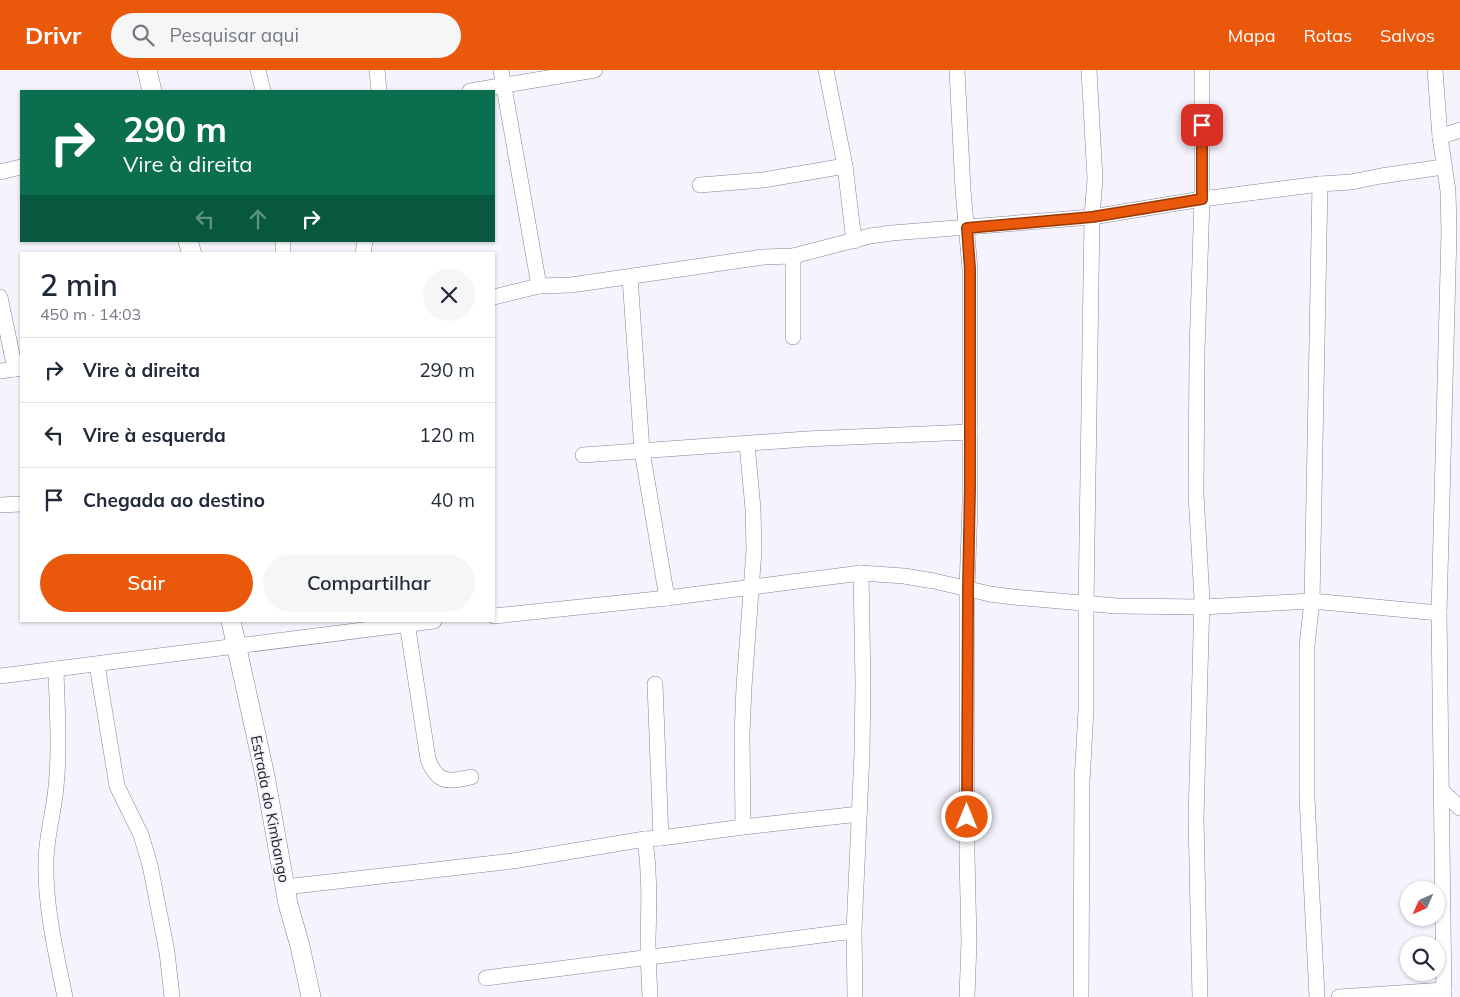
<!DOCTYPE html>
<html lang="pt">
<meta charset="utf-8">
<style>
body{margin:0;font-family:Mulish,sans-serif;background:#f6f6f7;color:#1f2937;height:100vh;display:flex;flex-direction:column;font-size:19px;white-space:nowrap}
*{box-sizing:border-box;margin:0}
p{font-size:16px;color:#747a83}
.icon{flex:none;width:28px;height:28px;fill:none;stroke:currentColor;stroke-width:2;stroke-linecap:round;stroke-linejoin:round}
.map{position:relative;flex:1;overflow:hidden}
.drawer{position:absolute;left:20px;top:182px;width:475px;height:370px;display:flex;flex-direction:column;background:#fff;border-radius:0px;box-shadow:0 1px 4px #0004}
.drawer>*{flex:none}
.hud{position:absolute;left:20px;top:20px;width:475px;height:152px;border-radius:0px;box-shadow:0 1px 4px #0004;background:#0b6e4f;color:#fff;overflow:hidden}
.needle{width:32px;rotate:225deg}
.buttons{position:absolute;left:1400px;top:811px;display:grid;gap:10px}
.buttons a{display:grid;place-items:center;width:45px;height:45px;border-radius:50%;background:#fff;box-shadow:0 1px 4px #0004;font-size:25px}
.pin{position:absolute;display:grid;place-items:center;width:42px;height:42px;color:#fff;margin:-21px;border-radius:10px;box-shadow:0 2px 8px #0006}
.me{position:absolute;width:55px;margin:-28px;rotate:0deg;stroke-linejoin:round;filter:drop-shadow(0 0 4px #0008)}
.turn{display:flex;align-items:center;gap:18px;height:105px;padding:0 20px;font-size:22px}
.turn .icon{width:65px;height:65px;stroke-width:2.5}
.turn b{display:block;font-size:35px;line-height:42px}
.lanes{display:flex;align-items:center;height:48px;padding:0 20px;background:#0003;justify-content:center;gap:25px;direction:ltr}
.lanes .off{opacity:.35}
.round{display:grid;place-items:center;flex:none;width:52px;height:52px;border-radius:26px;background:#f6f6f7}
.summary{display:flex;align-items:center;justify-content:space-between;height:85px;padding:0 20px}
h1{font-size:30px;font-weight:600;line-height:38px}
.button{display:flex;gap:10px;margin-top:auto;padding:10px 20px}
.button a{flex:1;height:58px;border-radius:30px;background:#ea580c;color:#fff;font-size:20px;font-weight:600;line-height:58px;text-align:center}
.button a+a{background:#f6f6f7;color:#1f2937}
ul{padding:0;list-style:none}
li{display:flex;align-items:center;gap:15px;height:65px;padding:0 20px;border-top:1px solid #e0e1e3}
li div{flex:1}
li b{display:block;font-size:19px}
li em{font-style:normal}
header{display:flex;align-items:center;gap:30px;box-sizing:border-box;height:70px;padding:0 25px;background:#ea580c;color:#fff}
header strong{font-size:24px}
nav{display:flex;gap:28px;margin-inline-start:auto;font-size:18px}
.search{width:350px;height:45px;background:#f6f6f7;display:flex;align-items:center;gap:12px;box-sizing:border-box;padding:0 18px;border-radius:28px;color:#747a83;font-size:19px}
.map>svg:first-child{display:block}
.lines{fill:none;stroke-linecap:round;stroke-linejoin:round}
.minor-casing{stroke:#868297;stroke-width:16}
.tertiary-casing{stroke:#868297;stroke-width:20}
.minor{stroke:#fff;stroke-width:15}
.tertiary{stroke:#fff;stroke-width:19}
.route-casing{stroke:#983908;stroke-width:12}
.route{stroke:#ea580c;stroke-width:9}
.labels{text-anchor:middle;stroke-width:4;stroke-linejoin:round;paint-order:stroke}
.street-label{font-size:15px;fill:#23222a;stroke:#f5f4fd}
</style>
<header>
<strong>Drivr</strong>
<div class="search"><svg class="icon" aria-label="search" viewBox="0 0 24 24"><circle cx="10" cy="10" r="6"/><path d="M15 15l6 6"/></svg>Pesquisar aqui</div>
<nav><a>Mapa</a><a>Rotas</a><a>Salvos</a></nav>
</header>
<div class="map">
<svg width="1460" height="927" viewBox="0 0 1460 927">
<rect width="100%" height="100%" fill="#f5f4fd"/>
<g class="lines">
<g class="minor-casing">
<g id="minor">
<polyline points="258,0 263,21"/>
<polyline points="377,0 379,21"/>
<polyline points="501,0 539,216"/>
<polyline points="826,0 845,96 854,171"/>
<polyline points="957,0 963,120 970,199 970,434 967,519 967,786 969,872 967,927"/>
<polyline points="1435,0 1440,67 1448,121 1449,162 1439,543 1444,927"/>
<polyline points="470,21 595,0"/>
<polyline points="1440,67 1460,60"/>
<polyline points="0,102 21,97"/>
<polyline points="700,115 763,110 845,96"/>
<polyline points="283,184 283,171"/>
<polyline points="363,184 365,171"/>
<polyline points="793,186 793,267"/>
<polyline points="630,207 642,381 667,528"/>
<polyline points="0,227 15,299"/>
<polyline points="494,227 539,216 571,215 763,187 793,186 870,166 892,163 1092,147 1202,129 1320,114 1351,112 1381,106 1443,97"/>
<polyline points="0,301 21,298"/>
<polyline points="583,385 806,369 970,362"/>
<polyline points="0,435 21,434"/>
<polyline points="494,546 667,528 861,503 904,506 934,511 990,524 1013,527 1117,536 1202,537 1312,531 1439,543"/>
<path d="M 407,553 L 428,689 C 437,714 449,712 471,707"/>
<polyline points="97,595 117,716 141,765 150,795 167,882 172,927"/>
<path d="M 56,599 C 57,638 60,678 56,717 C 54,742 46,767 46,792 C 45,837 56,883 65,927"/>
<polyline points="0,606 434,551"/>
<polyline points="655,614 661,768"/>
<polyline points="1442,721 1460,738"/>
<polyline points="743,757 742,665 744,617 754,480 753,439 747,374"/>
<path d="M 645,769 C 650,805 649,833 648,869 C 648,888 649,908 650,927"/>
<polyline points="285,817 513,791 645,769 661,768 743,757 859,744"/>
<polyline points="486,908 854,861"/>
<polyline points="855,927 854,861 862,683 863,613 861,503"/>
<polyline points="1081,927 1082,712 1086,640 1086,534 1092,147 1095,109 1089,0"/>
<polyline points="1200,927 1196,748 1202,529 1196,424 1197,282 1202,129 1202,0"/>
<polyline points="1317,927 1307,728 1307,575 1312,531 1320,114"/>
<polyline points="1339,927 1444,920"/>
</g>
</g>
<g class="tertiary-casing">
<g id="tertiary">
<polyline points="147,0 152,21"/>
<polyline points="188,171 192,184"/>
<polyline points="231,551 265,706 288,834 300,876 311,927"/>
</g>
</g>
<use href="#minor" class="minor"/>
<use href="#tertiary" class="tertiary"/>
</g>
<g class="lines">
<g class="route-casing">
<polyline id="route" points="967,747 968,520 970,416 970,199 967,158 1092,147 1202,129 1202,55"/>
</g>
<use href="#route" class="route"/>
</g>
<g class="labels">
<g class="street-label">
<text transform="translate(270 739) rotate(79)" y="5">Estrada do Kimbango</text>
</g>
</g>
</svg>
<div class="buttons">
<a><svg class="needle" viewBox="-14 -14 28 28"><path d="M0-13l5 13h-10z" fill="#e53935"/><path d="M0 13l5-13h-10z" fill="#747a83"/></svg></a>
<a><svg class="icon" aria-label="search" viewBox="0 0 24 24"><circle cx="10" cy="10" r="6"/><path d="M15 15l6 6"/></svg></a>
</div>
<div class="pin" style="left:1202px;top:55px;background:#d93025"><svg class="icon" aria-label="arrive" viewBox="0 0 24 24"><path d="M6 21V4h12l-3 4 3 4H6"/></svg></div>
<svg class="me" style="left:967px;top:747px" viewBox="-20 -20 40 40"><circle r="17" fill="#ea580c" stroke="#fff" stroke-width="3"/><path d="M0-11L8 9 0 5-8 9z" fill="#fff"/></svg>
<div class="hud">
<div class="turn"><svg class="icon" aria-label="right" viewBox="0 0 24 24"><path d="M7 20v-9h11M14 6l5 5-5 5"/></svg><div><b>290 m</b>Vire à direita</div></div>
<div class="lanes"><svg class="icon off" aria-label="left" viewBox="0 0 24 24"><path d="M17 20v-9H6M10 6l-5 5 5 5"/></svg><svg class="icon off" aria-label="ahead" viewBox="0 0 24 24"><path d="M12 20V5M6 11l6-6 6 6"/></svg><svg class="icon" aria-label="right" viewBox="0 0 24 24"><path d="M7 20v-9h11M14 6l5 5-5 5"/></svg></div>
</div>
<section class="drawer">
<div class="summary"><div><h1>2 min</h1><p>450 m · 14:03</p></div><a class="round"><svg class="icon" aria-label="close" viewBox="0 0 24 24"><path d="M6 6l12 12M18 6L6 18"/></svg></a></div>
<ul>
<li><svg class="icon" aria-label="right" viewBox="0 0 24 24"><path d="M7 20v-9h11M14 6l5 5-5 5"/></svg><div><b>Vire à direita</b></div><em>290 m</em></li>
<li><svg class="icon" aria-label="left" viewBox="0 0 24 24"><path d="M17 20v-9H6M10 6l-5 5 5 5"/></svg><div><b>Vire à esquerda</b></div><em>120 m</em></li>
<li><svg class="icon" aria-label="arrive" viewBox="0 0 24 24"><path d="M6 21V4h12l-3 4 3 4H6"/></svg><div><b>Chegada ao destino</b></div><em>40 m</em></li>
</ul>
<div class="button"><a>Sair</a><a>Compartilhar</a></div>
</section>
</div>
